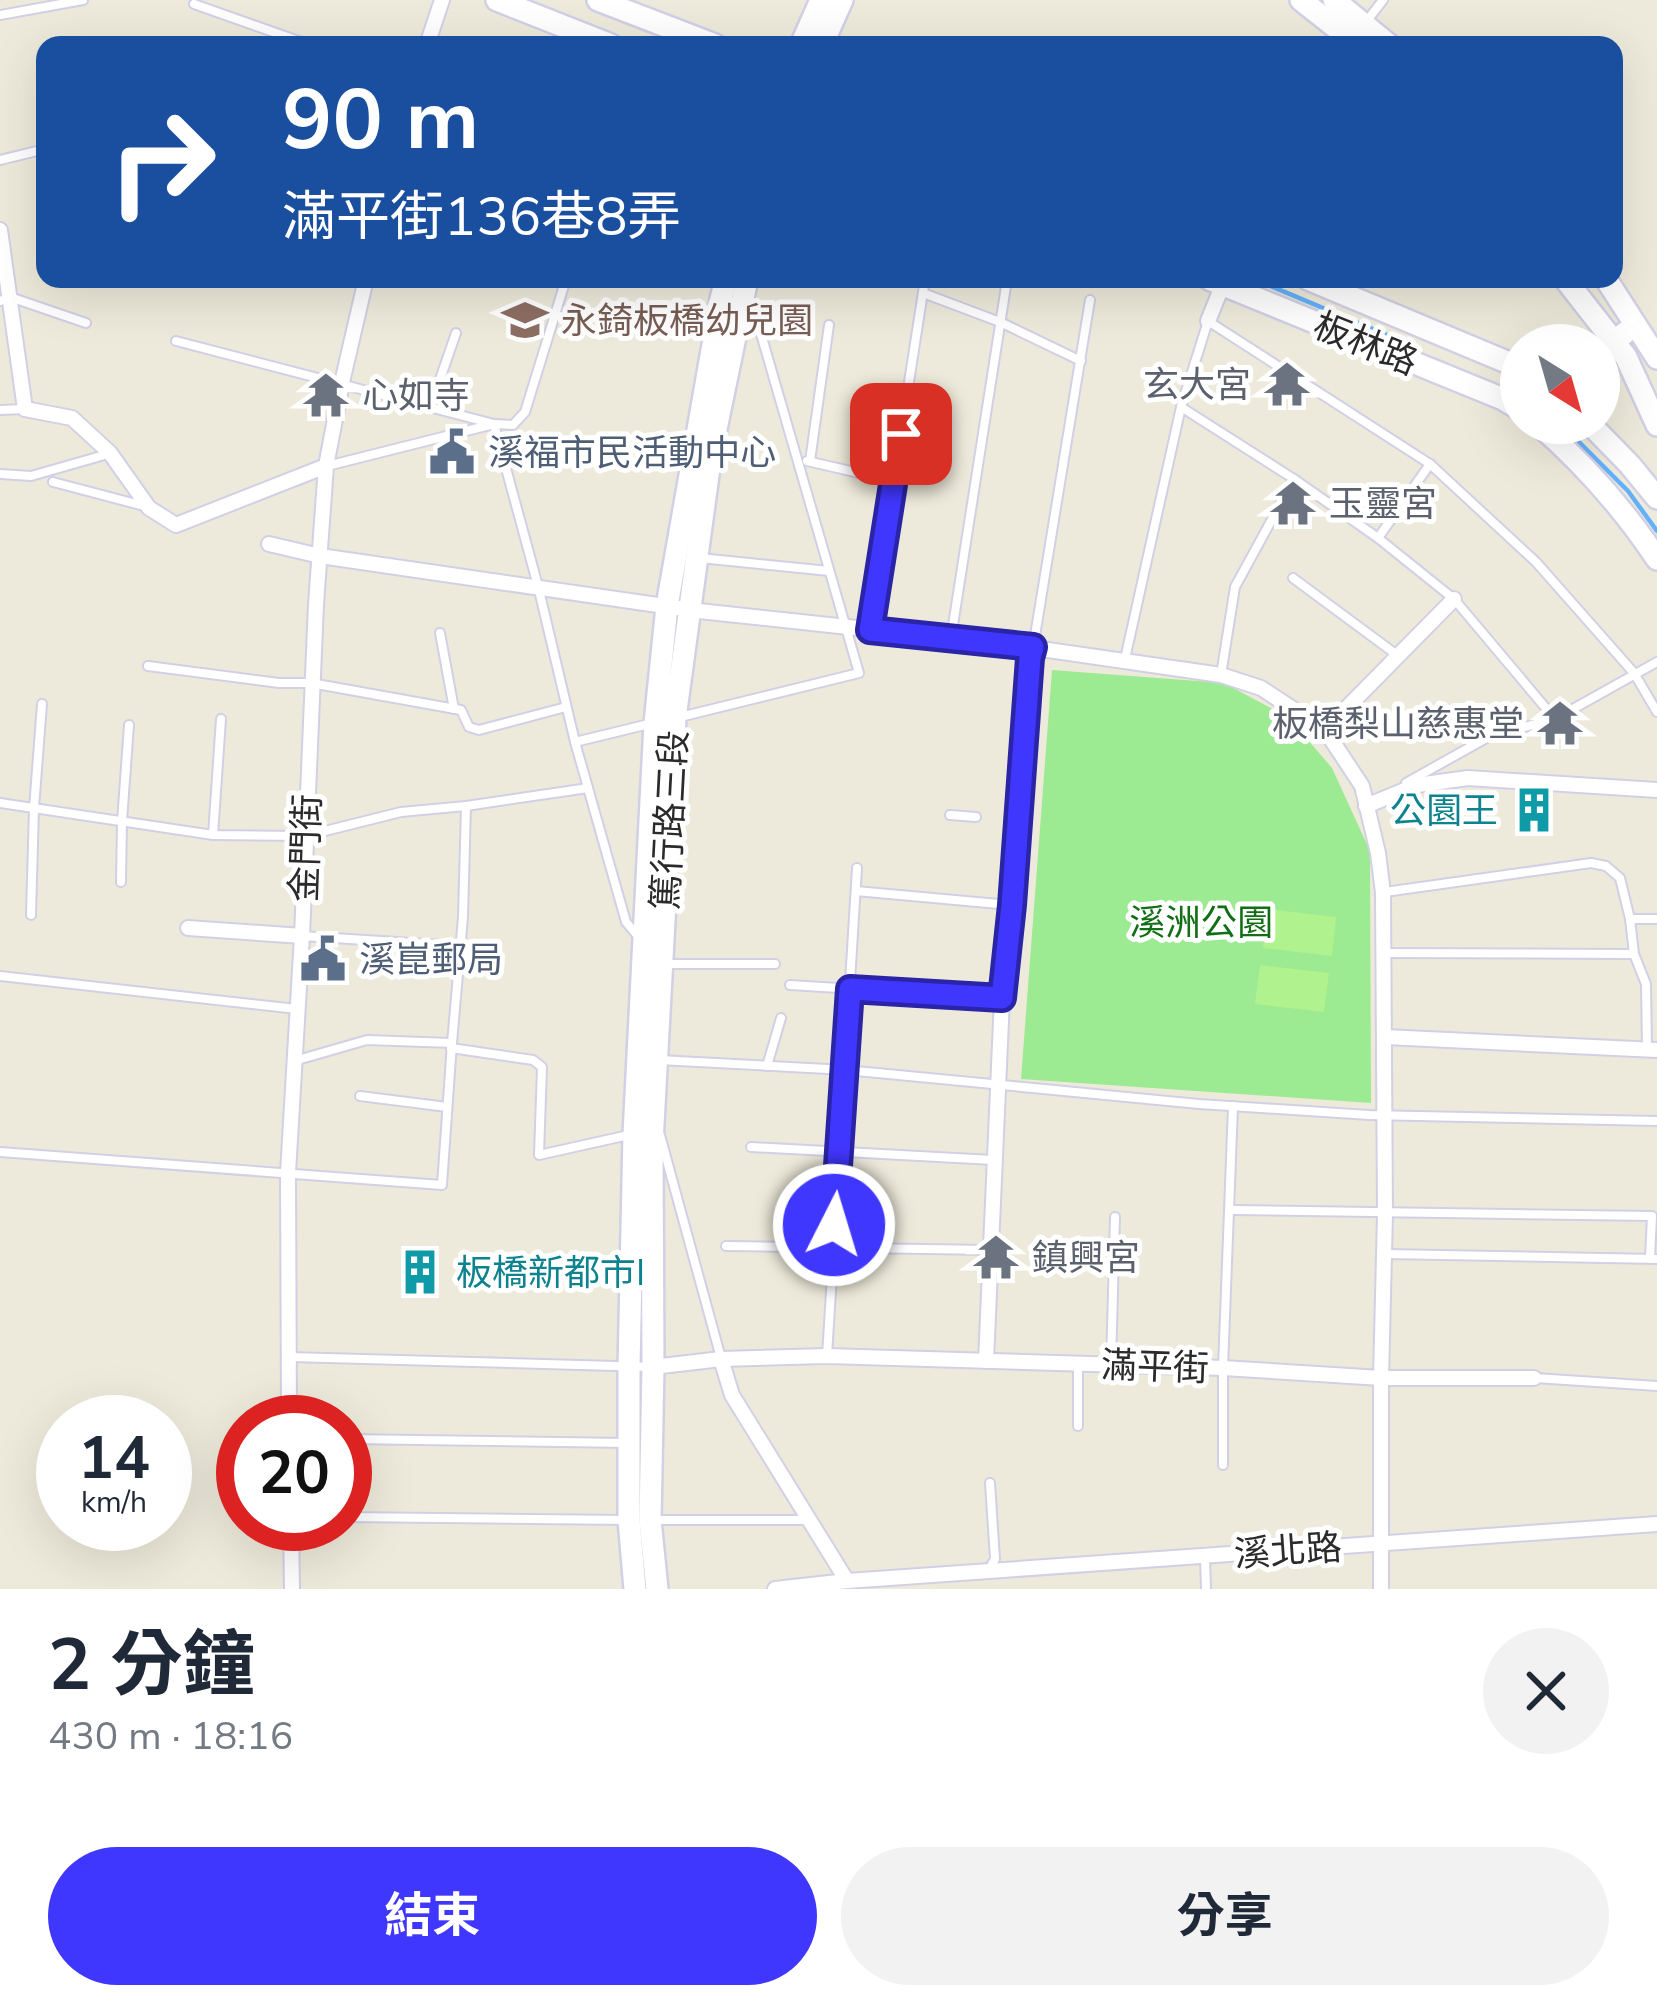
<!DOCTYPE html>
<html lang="zh-TW">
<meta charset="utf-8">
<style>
body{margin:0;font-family:"Nunito Sans","Noto Sans TC",sans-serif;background:#f2f2f3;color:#1f2937;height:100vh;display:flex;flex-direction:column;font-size:45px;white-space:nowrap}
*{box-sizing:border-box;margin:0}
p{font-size:39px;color:#747a83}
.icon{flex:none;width:66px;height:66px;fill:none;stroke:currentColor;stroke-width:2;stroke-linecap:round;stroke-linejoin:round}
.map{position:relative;height:1589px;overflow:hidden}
.panel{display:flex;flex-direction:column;background:#fff;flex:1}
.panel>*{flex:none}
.guide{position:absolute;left:36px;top:36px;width:1587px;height:252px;border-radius:24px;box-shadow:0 12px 48px #0002;background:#1a4fa0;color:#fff;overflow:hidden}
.needle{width:78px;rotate:143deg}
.controls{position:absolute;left:1500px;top:324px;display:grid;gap:24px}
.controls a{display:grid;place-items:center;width:120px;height:120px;border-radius:50%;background:#fff;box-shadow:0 12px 48px #0002;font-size:60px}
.speed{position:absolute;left:36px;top:1395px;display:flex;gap:24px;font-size:60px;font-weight:700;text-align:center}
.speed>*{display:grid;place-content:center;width:156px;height:156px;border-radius:50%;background:#fff;box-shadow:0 12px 48px #0002;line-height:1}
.speed small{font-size:30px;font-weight:400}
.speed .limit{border:18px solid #d22;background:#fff;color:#111}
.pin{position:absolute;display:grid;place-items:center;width:102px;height:102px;color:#fff;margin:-51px;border-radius:24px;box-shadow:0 6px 18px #0006}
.me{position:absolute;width:132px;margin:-66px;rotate:5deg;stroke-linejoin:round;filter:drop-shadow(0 0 9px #0008)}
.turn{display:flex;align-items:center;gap:42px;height:252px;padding:0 48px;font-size:54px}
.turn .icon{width:156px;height:156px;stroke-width:2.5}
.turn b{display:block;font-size:84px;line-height:102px}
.round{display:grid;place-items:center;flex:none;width:126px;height:126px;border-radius:63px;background:#f2f2f3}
.headline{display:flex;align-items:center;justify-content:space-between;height:204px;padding:0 48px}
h1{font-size:72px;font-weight:700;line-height:90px}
.button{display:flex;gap:24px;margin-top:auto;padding:24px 48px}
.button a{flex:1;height:138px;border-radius:72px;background:#4037ff;color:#fff;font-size:48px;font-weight:700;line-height:138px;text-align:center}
.button a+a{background:#f2f2f3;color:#1f2937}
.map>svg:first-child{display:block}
.green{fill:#9cea92}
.pitch{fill:#b0f28d}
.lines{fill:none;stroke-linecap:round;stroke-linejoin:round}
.stream{stroke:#64b0fb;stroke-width:4.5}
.lane-casing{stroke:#d1d0e5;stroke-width:12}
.street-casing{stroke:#d1d0e5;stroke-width:18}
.secondary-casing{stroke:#d1d0e5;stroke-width:26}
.lane{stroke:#fff;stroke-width:8}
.street{stroke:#fff;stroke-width:14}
.secondary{stroke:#fff;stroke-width:21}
.route-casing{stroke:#2a24a6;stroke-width:30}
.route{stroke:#4037ff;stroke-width:21}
.labels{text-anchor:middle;stroke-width:10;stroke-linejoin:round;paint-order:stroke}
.education-label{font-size:36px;fill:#785e54;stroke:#fff;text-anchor:start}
.street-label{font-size:36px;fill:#2b2b2b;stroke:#fff}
.worship-label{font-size:36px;fill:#5b616d;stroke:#fff;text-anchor:start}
.service-label{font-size:36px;fill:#4e5e75;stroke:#fff;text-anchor:start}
.culture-label{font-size:36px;fill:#0d838f;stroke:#fff;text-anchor:end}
.park-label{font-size:36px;fill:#136f15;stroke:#fff}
</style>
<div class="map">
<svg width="1657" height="1589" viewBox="0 0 1657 1589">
<rect width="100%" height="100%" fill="#eeeadb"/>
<polygon class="green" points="1052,670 1224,683 1289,718 1332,768 1370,851 1371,1103 1021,1079"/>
<g class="pitch">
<polygon points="1267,909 1336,917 1332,956 1263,948"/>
<polygon points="1260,965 1329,973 1324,1012 1255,1004"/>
</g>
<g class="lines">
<g class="stream">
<polyline points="1254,279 1418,348"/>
<polyline points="1561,424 1628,491 1657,531"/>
</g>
<g class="lane-casing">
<g id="lane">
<polyline points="194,4 310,45"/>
<polyline points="0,15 83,0"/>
<polyline points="1366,22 1383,0"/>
<polyline points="0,160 45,149"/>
<polyline points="923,293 1000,322 1081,361"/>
<polyline points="0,301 10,297 86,323"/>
<polyline points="176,341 494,424 513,425 525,412 566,279"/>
<polyline points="1181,407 1294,479 1378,538 1454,599 1555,719"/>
<polyline points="430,408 456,333"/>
<polyline points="0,410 25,409"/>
<polyline points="807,461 894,481"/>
<polyline points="810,461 829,325"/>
<polyline points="327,466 494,424 538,586 575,742 626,922 637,935"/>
<polyline points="0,474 31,476 108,454"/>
<polyline points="53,482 148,507"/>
<polyline points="1378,538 1430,464"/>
<polyline points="700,558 829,571"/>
<polyline points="1293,578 1397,655"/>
<polyline points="871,627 925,279"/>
<polyline points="440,633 454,709"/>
<polyline points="951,638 1007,280"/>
<polyline points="1033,648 1090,300"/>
<polyline points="1125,659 1181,407 1208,321 1430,464 1536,562 1634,673 1657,712"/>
<polyline points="148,666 279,683 311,683 461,710 469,727 479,730 566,707"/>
<polyline points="1221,675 1235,587 1294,479"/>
<polyline points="680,717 859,673 761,334"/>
<polyline points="575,742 653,723"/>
<polyline points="1406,783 1490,736 1555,719 1657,662"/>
<polyline points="0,803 213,835 305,836 401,812 466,806 588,788"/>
<polyline points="950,815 976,817"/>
<polyline points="213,835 221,719"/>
<polyline points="121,882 122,821 129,725"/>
<polyline points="856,891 1010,905"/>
<polyline points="1385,892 1591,863 1606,866 1620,878 1630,919 1634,954 1646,984 1647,1049"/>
<polyline points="31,915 34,808 42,704"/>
<polyline points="1630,919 1657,919"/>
<polyline points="302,936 460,946"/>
<polyline points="1384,953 1634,954"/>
<polyline points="663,964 775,964"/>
<polyline points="0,976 297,1009"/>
<polyline points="790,985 1000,998"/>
<polyline points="451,1048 533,1060 542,1067 539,1155 633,1134"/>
<polyline points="659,1060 846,1070 1199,1104 1369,1115 1657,1121"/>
<polyline points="294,1061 367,1040 452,1043 463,917 466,806"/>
<polyline points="767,1066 781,1018"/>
<polyline points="360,1096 447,1107"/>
<polyline points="660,1135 721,1358"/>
<polyline points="751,1147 993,1160"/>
<polyline points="0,1152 442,1185 452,1043"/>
<polyline points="1230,1210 1652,1216 1650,1258"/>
<polyline points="726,1246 990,1250"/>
<polyline points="1385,1254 1657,1259"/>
<polyline points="827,1356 857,868"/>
<polyline points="290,1357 652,1367"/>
<polyline points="1078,1363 1078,1426"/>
<polyline points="1111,1365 1115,1217"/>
<polyline points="1535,1378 1657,1386"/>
<polyline points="345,1439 627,1443"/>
<polyline points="1223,1465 1223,1368 1233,1106"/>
<polyline points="345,1517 625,1520"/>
<polyline points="655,1520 808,1520"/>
<polyline points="1205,1558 1206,1589"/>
<polyline points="988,1571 995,1559 990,1483"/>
</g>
</g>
<g class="street-casing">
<g id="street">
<polyline points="427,45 442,0"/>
<polyline points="0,230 25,409 72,418 110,453 149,508 176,525 326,466"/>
<polyline points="1208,321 1223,284"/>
<polyline points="269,544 320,556 699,611 1006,644 1221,675 1261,688 1325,730 1362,786 1378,853 1383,893 1385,1214 1381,1378 1381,1589"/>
<polyline points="1325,730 1454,599"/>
<polyline points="1366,806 1417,785 1468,778 1657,790"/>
<polyline points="188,928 302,936"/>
<polyline points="1385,1037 1657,1050"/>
<polyline points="721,1359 732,1395 847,1581"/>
<polyline points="986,1361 1002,998 1012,905 1030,658 1033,648"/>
<polyline points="653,1367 721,1359 827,1356 1223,1368 1381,1378 1534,1378"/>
<polyline points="289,1422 288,1173 302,936 316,604 326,466 343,378 366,279"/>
<polyline points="291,1524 292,1589"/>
<polyline points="775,1589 847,1581 1657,1524"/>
</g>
</g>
<g class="secondary-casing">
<g id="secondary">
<polyline points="497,0 611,45"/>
<polyline points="598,0 715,45"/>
<polyline points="1301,0 1358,45"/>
<polyline points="1334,0 1389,45"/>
<polyline points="801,45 821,0"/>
<polyline points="822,45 842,0"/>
<polyline points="1209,279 1503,399 1521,410"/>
<polyline points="1308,279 1521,368"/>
<polyline points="1565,279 1626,357 1657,425"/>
<polyline points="1606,279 1657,358"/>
<polyline points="1599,355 1626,332"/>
<path d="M 1537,423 C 1583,463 1623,508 1657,559"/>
<polyline points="1589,423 1630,465 1657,498"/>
<polyline points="635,1589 629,1520 629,1367 634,1134 655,723 667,606 721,299 726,279"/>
<polyline points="657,1589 650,1520 653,1367 652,1143 675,718 711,453 747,279"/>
</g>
</g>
<use href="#lane" class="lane"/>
<use href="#street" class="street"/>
<use href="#secondary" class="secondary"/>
</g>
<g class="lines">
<g class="route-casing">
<polyline id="route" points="834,1225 850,989 1002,998 1012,905 1030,658 1033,647 870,630 901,434"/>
</g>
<use href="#route" class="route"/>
</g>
<defs>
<g id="school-bare" transform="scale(3.6)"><path d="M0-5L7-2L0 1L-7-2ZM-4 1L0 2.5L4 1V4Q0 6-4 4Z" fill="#8d6e63" stroke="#fff" stroke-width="2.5" paint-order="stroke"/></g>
<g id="temple-bare" transform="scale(3.6)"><path d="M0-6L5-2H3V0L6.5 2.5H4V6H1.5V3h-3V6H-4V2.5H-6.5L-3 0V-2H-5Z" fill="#6b7280" stroke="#fff" stroke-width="2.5" paint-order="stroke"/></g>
<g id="civic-bare" transform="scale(3.6)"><path d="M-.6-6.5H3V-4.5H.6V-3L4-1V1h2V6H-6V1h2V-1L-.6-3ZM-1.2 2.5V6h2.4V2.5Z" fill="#5c6f8a" stroke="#fff" stroke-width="2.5" paint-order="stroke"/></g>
<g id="building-bare" transform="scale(3.6)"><path d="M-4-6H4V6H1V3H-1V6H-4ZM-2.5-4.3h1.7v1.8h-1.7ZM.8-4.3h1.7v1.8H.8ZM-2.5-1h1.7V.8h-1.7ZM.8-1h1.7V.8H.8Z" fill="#0f9aa8" stroke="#fff" stroke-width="2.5" paint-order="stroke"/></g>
</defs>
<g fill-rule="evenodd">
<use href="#school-bare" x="525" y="320"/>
<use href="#temple-bare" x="1287" y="384"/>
<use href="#temple-bare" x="326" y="395"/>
<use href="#civic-bare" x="452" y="452"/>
<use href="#temple-bare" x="1293" y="503"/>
<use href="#temple-bare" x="1560" y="723"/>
<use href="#building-bare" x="1534" y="810"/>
<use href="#civic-bare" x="323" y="959"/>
<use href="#temple-bare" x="996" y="1257"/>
<use href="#building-bare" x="420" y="1272"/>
</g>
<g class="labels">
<g class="education-label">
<text x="561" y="333">永錡板橋幼兒園</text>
</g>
<g class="street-label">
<text transform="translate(1366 343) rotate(22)" y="13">板林路</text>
<text transform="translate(669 820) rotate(-87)" y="13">篤行路三段</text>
<text transform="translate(305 848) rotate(-88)" y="13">金門街</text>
<text transform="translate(1155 1366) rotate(2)" y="13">滿平街</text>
<text transform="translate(1288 1550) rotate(-4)" y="13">溪北路</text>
</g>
<g class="worship-label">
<text x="1251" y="397" text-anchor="end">玄大宮</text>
<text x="362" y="408">心如寺</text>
<text x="1329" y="516">玉靈宮</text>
<text x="1524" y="736" text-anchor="end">板橋梨山慈惠堂</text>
<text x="1032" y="1270">鎮興宮</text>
</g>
<g class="service-label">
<text x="488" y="465">溪福市民活動中心</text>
<text x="359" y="972">溪崑郵局</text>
</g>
<g class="culture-label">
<text x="1498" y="823">公園王</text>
<text x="456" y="1285" text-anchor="start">板橋新都市I</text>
</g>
<g class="park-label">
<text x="1201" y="935">溪洲公園</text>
</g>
</g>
</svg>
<div class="controls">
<a><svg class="needle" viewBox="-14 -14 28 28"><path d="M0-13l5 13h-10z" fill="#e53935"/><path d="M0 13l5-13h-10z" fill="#747a83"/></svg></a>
</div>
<div class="speed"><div>14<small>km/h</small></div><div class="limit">20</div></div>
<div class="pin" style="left:901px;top:434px;background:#d93025"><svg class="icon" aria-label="arrive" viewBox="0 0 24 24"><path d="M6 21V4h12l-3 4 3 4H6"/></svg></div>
<svg class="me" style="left:834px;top:1225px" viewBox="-20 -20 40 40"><circle r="17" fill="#4037ff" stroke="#fff" stroke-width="3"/><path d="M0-11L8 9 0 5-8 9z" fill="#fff"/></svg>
<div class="guide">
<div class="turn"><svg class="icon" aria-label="right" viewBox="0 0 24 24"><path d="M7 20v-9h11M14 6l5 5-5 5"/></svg><div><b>90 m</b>滿平街136巷8弄</div></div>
</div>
</div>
<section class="panel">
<div class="headline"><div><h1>2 分鐘</h1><p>430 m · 18:16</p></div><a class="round"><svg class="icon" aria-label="close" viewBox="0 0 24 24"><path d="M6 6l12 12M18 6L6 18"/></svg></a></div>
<div class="button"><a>結束</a><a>分享</a></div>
</section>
